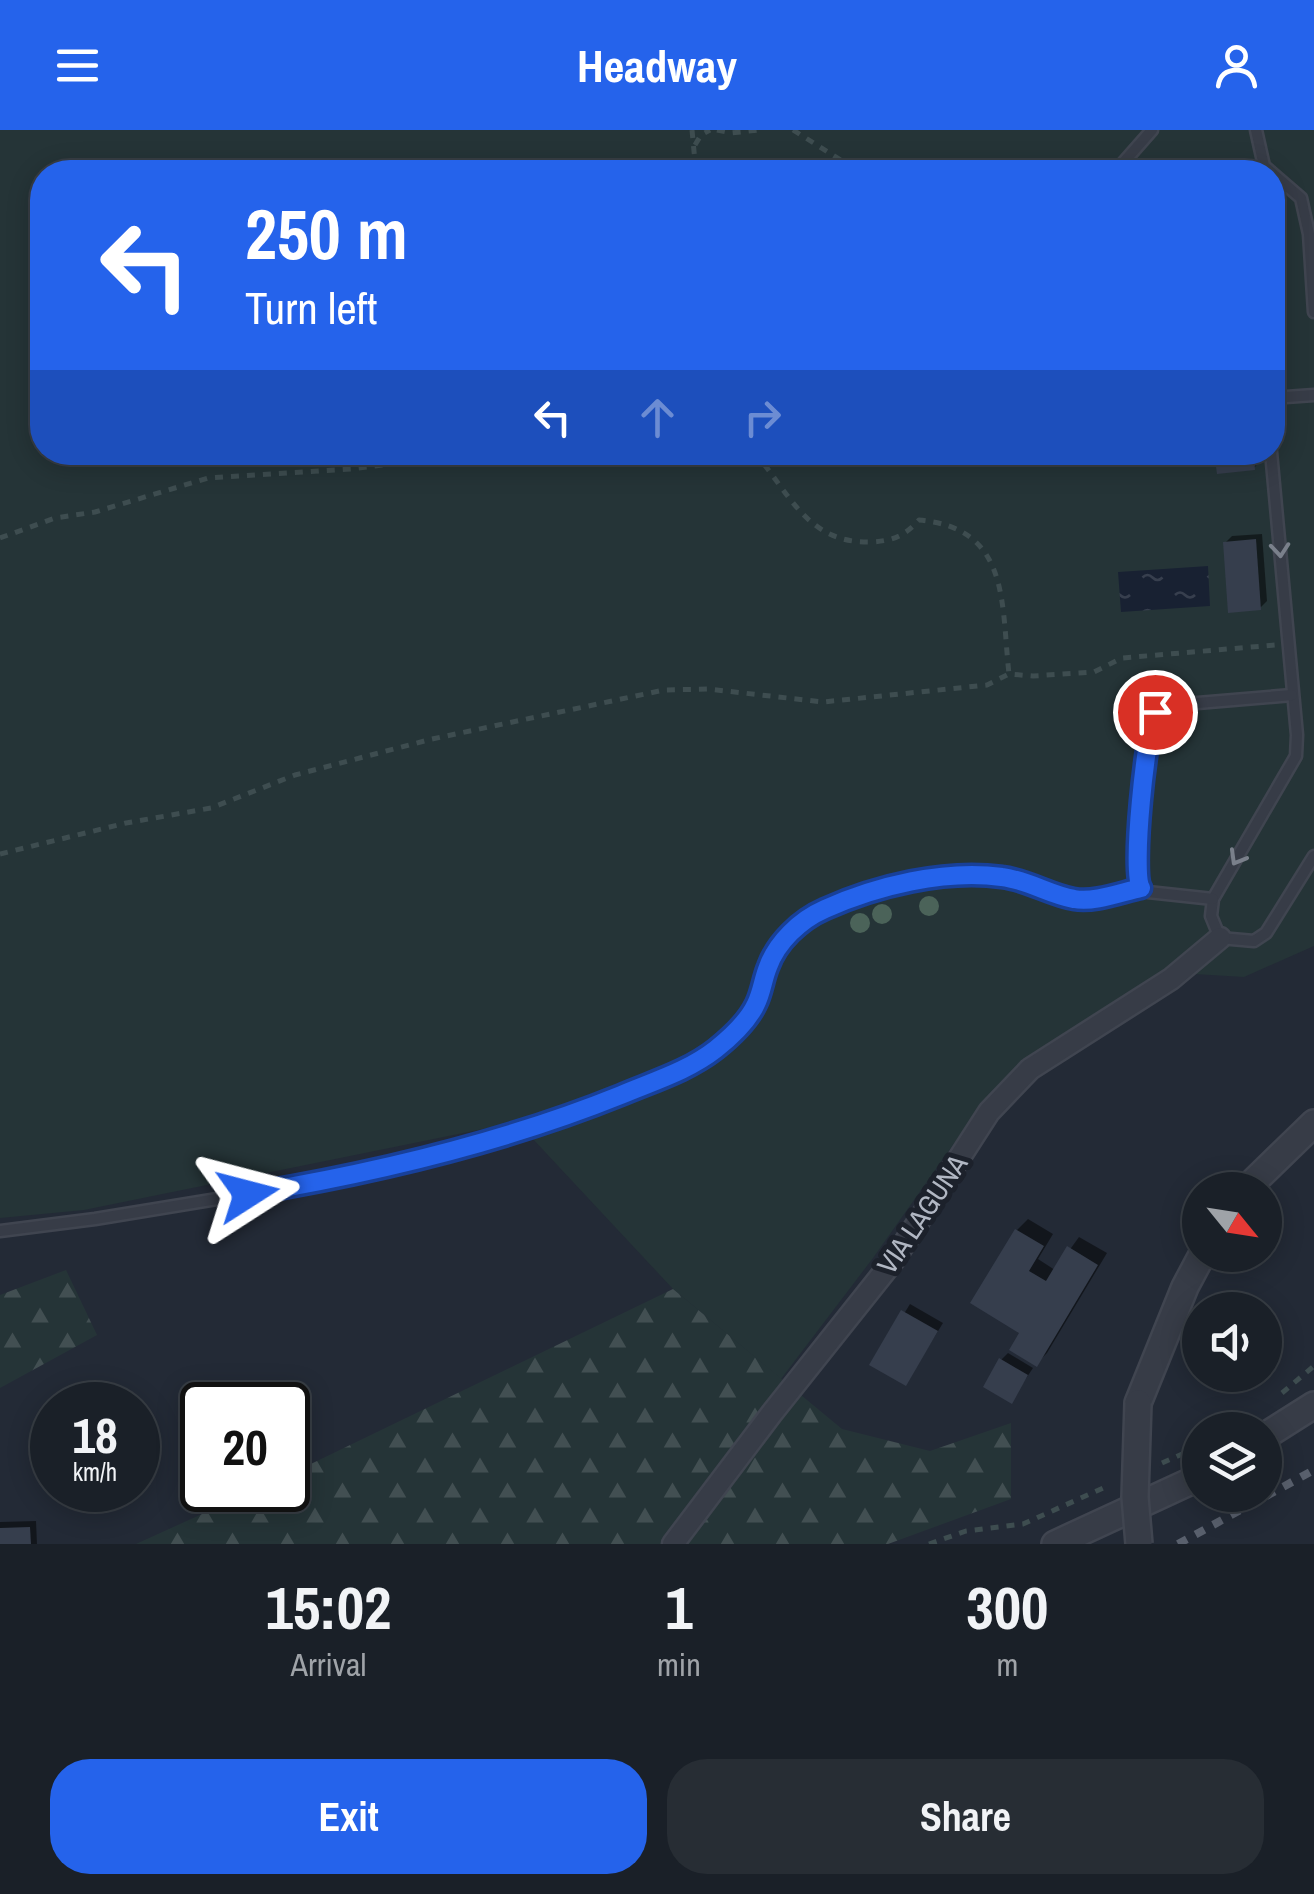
<!DOCTYPE html>
<style>
body{margin:0;font-family:"Archivo Narrow",sans-serif;background:#272d34;color:#f1f3f6;height:100vh;display:flex;flex-direction:column;font-size:38px;white-space:nowrap}
*{box-sizing:border-box;margin:0}
p{font-size:32px;color:#9fa3a8}
.icon{flex:none;width:55px;height:55px;fill:none;stroke:currentColor;stroke-width:2;stroke-linecap:round;stroke-linejoin:round}
.map{position:relative;height:1414px;overflow:hidden}
.details{display:flex;flex-direction:column;background:#1a2028;flex:1}
.details>*{flex:none}
.guide{position:absolute;left:30px;top:30px;width:1255px;height:305px;border-radius:40px;box-shadow:0 5px 25px #0003,0 0 0 2px #383e45;background:#2563eb;color:#fff;overflow:hidden}
.needle{width:65px;rotate:120deg}
.tools{position:absolute;left:1182px;top:1042px;display:grid;gap:20px}
.tools a{display:grid;place-items:center;width:100px;height:100px;border-radius:50%;background:#1a2028;box-shadow:0 5px 25px #0003,0 0 0 2px #383e45;font-size:50px}
.speed{position:absolute;left:30px;top:1252px;display:flex;gap:20px;font-size:50px;font-weight:700;text-align:center}
.speed>*{display:grid;place-content:center;width:130px;height:130px;border-radius:50%;background:#1a2028;box-shadow:0 5px 25px #0003,0 0 0 2px #383e45;line-height:1}
.speed small{font-size:25px;font-weight:400}
.speed .limit{border:5px solid #111;border-radius:15px;background:#fff;color:#111}
.pin{position:absolute;display:grid;place-items:center;width:85px;height:85px;color:#fff;margin:-42px;border:5px solid #fff;border-radius:50%;box-shadow:0 2px 10px #0007}
.me{position:absolute;width:110px;margin:-55px;rotate:81deg;stroke-linejoin:round;filter:drop-shadow(0 0 8px #0008)}
.turn{display:flex;align-items:center;gap:35px;height:210px;padding:0 50px;font-size:45px}
.turn .icon{width:130px;height:130px;stroke-width:2.5}
.turn b{display:block;font-size:70px;line-height:85px}
.lanes{display:flex;align-items:center;height:95px;padding:0 50px;background:#0003;justify-content:center;gap:50px;direction:ltr}
.lanes .off{opacity:.35}
.eta{display:flex;justify-content:space-evenly;align-items:center;height:170px;text-align:center}
.eta b{font-size:60px;font-weight:700;line-height:70px}
.button{display:flex;gap:20px;margin-top:auto;padding:20px 50px}
.button a{flex:1;height:115px;border-radius:40px;background:#2563eb;color:#fff;font-size:40px;font-weight:700;line-height:115px;text-align:center}
.button a+a{background:#272d34;color:#f1f3f6}
header{display:flex;justify-content:space-between;align-items:center;height:130px;padding:0 50px;background:#2563eb;color:#fff;font-size:45px;font-weight:700}
.map>svg:first-child{display:block}
.green{fill:#253437;fill-rule:evenodd}
.forest{fill:url(#forest-firs)}
.water{fill:url(#water-ripples)}
.shadow{fill:#0007}
.building{fill:#363e4d}
.lines{fill:none;stroke-linecap:round;stroke-linejoin:round}
.service-casing{stroke:#404550;stroke-width:15}
.minor-casing{stroke:#404550;stroke-width:25}
.tertiary-casing{stroke:#404550;stroke-width:30}
.path{stroke:#3e4d50;stroke-width:5;stroke-dasharray:8 8;stroke-linecap:butt}
.service{stroke:#373c47;stroke-width:10}
.minor{stroke:#373c47;stroke-width:20}
.tertiary{stroke:#373c47;stroke-width:25}
.rail{stroke:#59606d;stroke-width:8;stroke-dasharray:10 10;stroke-linecap:butt}
.tertiary-bridge-casing{stroke:#404550;stroke-width:30;stroke-linecap:butt}
.tertiary-bridge{stroke:#373c47;stroke-width:25}
.tree{fill:#4b6359}
.oneway{stroke:#7a808b}
.route-casing{stroke:#184099;stroke-width:25}
.route{stroke:#2563eb;stroke-width:18}
.labels{text-anchor:middle;stroke-width:10;stroke-linejoin:round;paint-order:stroke}
.street-label{font-size:28px;fill:#b1b7c3;stroke:#1c212b}
</style>
<header><svg class="icon" aria-label="menu" viewBox="0 0 24 24"><path d="M4 6h16M4 12h16M4 18h16"/></svg>Headway<svg class="icon" aria-label="person" viewBox="0 0 24 24"><circle cx="12" cy="8" r="4"/><path d="M4 21q1-7 8-7t8 7"/></svg></header>
<div class="map">
<svg width="1314" height="1414" viewBox="0 0 1314 1414">
<defs>
<pattern id="forest-firs" width="22" height="20" patternUnits="userSpaceOnUse" patternTransform="scale(2.5)"><rect width="22" height="20" fill="#253437"/><path d="M5 1l3.5 6h-7zM16 11l3.5 6h-7z" fill="#424f52"/></pattern>
<pattern id="water-ripples" width="26" height="14" patternUnits="userSpaceOnUse" patternTransform="scale(2.5)"><rect width="26" height="14" fill="#182132"/><path d="M2 4q2-2 4 0t4 0M15 11q2-2 4 0t4 0" fill="none" stroke="#373f4e"/></pattern>
</defs>
<rect width="100%" height="100%" fill="#232a36"/>
<path class="green" d="M 0,0 L 1314,0 L 1314,816 L 1244,847 L 1160,842 L 1032,924 L 977,981 L 873,1128 L 781,1249 L 673,1159 L 517,992 L 84,1080 L 0,1088 ZM 42,42 L 1272,42 L 1272,322 L 42,322 Z"/>
<g class="forest">
<polygon points="66,1140 97,1205 0,1258 0,1165"/>
<polygon points="673,1159 842,1299 930,1321 1011,1293 1011,1369 888,1414 136,1414 255,1360 288,1360 288,1345"/>
</g>
<polygon class="water" points="1208,436 1210,476 1121,482 1118,442"/>
<g class="shadow">
<polygon points="1143,322 1188,322 1144,327"/>
<polygon points="1216,322 1268,322 1254,338"/>
<polygon points="1262,404 1267,471 1260,478 1225,413 1232,406"/>
<polygon points="1028,1089 1053,1104 1038,1129 1055,1140 1079,1107 1107,1123 1047,1223 1036,1234 1023,1202 974,1172 1017,1100"/>
<polygon points="910,1174 943,1193 906,1253 873,1234"/>
<polygon points="1008,1223 1033,1238 1011,1271 1001,1230"/>
<polygon points="36,1391 37,1414 0,1414 0,1392"/>
</g>
<g class="building">
<polygon points="1214,322 1254,322 1255,340 1217,344"/>
<polygon points="1256,409 1261,480 1228,483 1223,412"/>
<polygon points="1015,1099 1044,1116 1029,1141 1046,1151 1067,1116 1098,1135 1037,1237 1009,1220 1019,1203 970,1173"/>
<polygon points="901,1180 938,1201 906,1256 869,1235"/>
<polygon points="999,1228 1028,1245 1012,1274 983,1257"/>
<polygon points="30,1397 31,1414 0,1414 0,1398"/>
</g>
<g class="lines">
<g class="service-casing">
<g id="service">
<polyline points="1256,0 1264,36 1271,42"/>
<polyline points="1115,42 1152,0"/>
<polyline points="1272,43 1301,68 1309,104 1314,182"/>
<polyline points="1272,268 1314,265"/>
<polyline points="1271,322 1297,605 1296,626 1213,769 1211,786 1220,808 1254,811 1266,803 1314,726"/>
<polyline points="1213,769 1148,762 1137,751 1137,713 1152,589 1162,576 1292,565"/>
<polyline points="0,1101 95,1089 364,1045 561,989 693,936 745,892 757,874 769,833 782,813 802,792 825,779 904,753 947,747 1001,746 1045,757 1079,771 1141,758"/>
</g>
</g>
<g class="minor-casing">
<polyline id="minor" points="673,1414 772,1283 893,1131 989,982 1030,939 1171,849 1220,808"/>
</g>
<g class="tertiary-casing">
<g id="tertiary">
<polyline points="1245,1060 1314,993"/>
<polyline points="1138,1273 1185,1157 1202,1125"/>
<polyline points="1265,1306 1314,1275"/>
<polyline points="1055,1414 1200,1347"/>
</g>
</g>
<g class="path">
<polyline points="692,0 696,42"/>
<polyline points="717,0 731,3 758,0"/>
<polyline points="793,0 844,32 895,34 927,42"/>
<polyline points="695,15 701,5 710,0"/>
<path d="M 754,322 C 790,363 807,414 871,412 C 892,411 905,406 919,390 C 1010,398 1001,472 1009,544"/>
<polyline points="0,408 55,388 95,382 208,348 351,339 487,322"/>
<polyline points="0,724 126,693 211,678 295,645 432,609 664,560 708,559 823,572 987,555 1009,544 1033,546 1094,542 1122,528 1275,515"/>
<polyline points="1282,1263 1314,1236"/>
<polyline points="1228,1300 1244,1290"/>
<polyline points="1162,1333 1200,1316"/>
<polyline points="929,1414 966,1401 1023,1394 1110,1355"/>
</g>
<use href="#service" class="service"/>
<use href="#minor" class="minor"/>
<use href="#tertiary" class="tertiary"/>
<polyline class="rail" points="1178,1414 1314,1340"/>
<g class="tertiary-bridge-casing">
<polyline id="tertiary-bridge" points="1138,1273 1135,1367 1139,1414"/>
</g>
<use href="#tertiary-bridge" class="tertiary-bridge"/>
</g>
<g class="tree">
<circle cx="929" cy="776" r="10"/>
<circle cx="882" cy="784" r="10"/>
<circle cx="860" cy="793" r="10"/>
</g>
<defs><path id="oneway-chevron" d="M-2-3.5L2.5 0L-2 3.5" fill="none" stroke-width="1.6" stroke-linecap="round" stroke-linejoin="round" transform="scale(2.5)"/></defs>
<g class="oneway">
<use href="#oneway-chevron" transform="translate(1280 420) rotate(85)"/>
<use href="#oneway-chevron" transform="translate(1237 728) rotate(120)"/>
</g>
<g class="lines">
<g class="route-casing">
<path id="route" d="M 248,1064 C 375,1043 502,1013 621,965 C 654,951 688,941 716,919 C 731,907 748,891 756,874 C 762,862 763,849 768,837 C 777,812 800,790 825,779 C 876,756 945,739 1002,747 C 1028,750 1050,765 1074,769 C 1094,773 1122,762 1141,758 C 1131,741 1146,603 1155,582"/>
</g>
<use href="#route" class="route"/>
</g>
<g class="labels">
<g class="street-label">
<text transform="translate(922 1084) rotate(-56)" y="10">VIA LAGUNA</text>
</g>
</g>
</svg>
<div class="tools">
<a><svg class="needle" viewBox="-14 -14 28 28"><path d="M0-13l5 13h-10z" fill="#e53935"/><path d="M0 13l5-13h-10z" fill="#9fa3a8"/></svg></a>
<a><svg class="icon" aria-label="sound" viewBox="0 0 24 24"><path d="M4 9h4l5-4v14l-5-4H4zM17 9q2 3 0 6"/></svg></a>
<a><svg class="icon" aria-label="layers" viewBox="0 0 24 24"><path d="M12 4l9 5-9 5-9-5zM3 14l9 5 9-5"/></svg></a>
</div>
<div class="speed"><div>18<small>km/h</small></div><div class="limit">20</div></div>
<div class="pin" style="left:1155px;top:582px;background:#d93025"><svg class="icon" aria-label="arrive" viewBox="0 0 24 24"><path d="M6 21V4h12l-3 4 3 4H6"/></svg></div>
<svg class="me" style="left:248px;top:1064px" viewBox="-20 -20 40 40"><path d="M0-17L14 15 0 8-14 15z" fill="#2563eb" stroke="#fff" stroke-width="4"/></svg>
<div class="guide">
<div class="turn"><svg class="icon" aria-label="left" viewBox="0 0 24 24"><path d="M17 20v-9H6M10 6l-5 5 5 5"/></svg><div><b>250 m</b>Turn left</div></div>
<div class="lanes"><svg class="icon" aria-label="left" viewBox="0 0 24 24"><path d="M17 20v-9H6M10 6l-5 5 5 5"/></svg><svg class="icon off" aria-label="ahead" viewBox="0 0 24 24"><path d="M12 20V5M6 11l6-6 6 6"/></svg><svg class="icon off" aria-label="right" viewBox="0 0 24 24"><path d="M7 20v-9h11M14 6l5 5-5 5"/></svg></div>
</div>
</div>
<section class="details">
<div class="eta">
<div><b>15:02</b><p>Arrival</p></div>
<div><b>1</b><p>min</p></div>
<div><b>300</b><p>m</p></div>
</div>
<div class="button"><a>Exit</a><a>Share</a></div>
</section>
